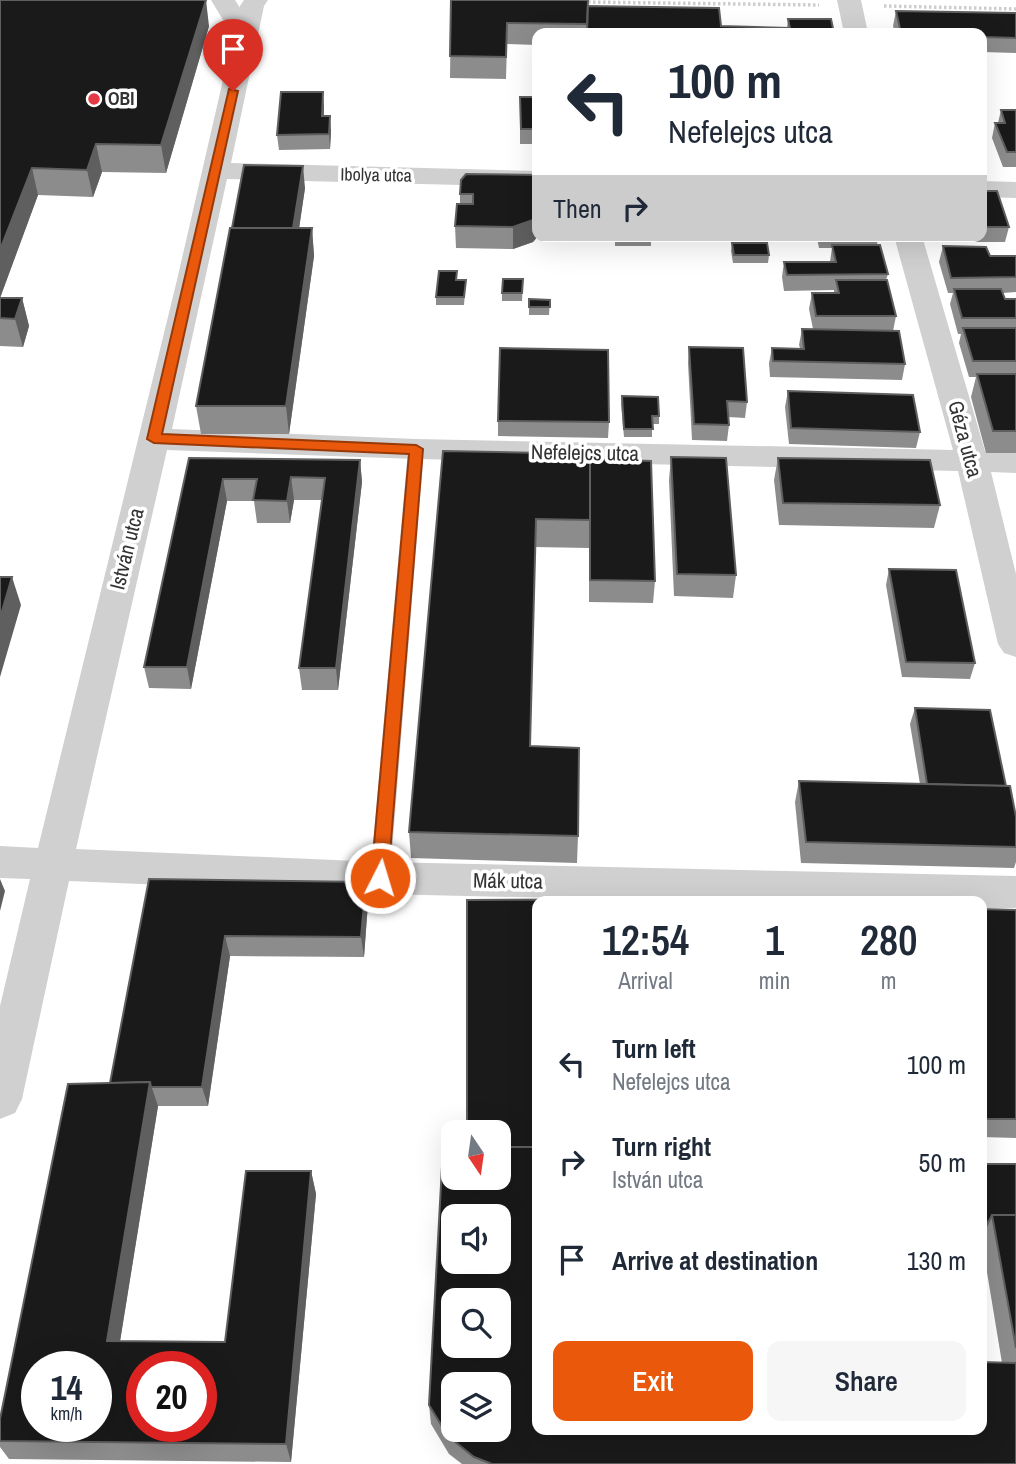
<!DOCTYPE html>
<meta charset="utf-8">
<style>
body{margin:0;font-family:"Archivo Narrow",sans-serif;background:#f6f6f7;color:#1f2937;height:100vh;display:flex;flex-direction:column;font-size:26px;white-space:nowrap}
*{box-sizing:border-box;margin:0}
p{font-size:23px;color:#747a83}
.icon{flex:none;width:38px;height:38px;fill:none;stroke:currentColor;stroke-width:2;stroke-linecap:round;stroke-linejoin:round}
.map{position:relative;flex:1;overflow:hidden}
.panel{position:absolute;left:532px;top:896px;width:455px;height:539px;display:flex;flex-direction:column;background:#fff;border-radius:14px;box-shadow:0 7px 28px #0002}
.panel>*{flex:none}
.hud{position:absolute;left:532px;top:28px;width:455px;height:214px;border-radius:14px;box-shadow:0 7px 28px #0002;background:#fff;color:#1f2937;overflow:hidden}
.needle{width:46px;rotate:167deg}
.fabs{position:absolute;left:441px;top:1120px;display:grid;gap:14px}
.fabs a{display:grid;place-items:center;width:70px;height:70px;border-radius:14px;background:#fff;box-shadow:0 7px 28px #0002;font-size:35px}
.speed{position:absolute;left:21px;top:1351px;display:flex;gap:14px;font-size:35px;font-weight:700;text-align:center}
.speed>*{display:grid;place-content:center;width:91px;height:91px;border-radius:50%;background:#fff;box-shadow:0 7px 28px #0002;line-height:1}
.speed small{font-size:18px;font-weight:400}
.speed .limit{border:10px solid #d22;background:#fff;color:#111}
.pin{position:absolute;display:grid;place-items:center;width:60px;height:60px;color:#fff;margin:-72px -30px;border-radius:50% 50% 50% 0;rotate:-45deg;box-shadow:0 0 7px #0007}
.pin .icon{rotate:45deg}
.me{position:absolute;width:77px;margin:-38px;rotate:5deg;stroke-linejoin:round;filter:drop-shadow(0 0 5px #0008)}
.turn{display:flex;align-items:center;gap:24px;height:147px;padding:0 21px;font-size:32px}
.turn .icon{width:91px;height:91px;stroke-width:2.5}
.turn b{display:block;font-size:49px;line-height:60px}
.then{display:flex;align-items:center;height:66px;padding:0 21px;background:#0003;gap:14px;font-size:26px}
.eta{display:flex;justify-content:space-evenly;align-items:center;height:119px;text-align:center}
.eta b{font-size:42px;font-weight:600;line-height:49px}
.action{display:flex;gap:14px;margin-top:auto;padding:14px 21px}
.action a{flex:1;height:80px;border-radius:14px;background:#ea580c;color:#fff;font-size:28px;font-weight:600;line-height:80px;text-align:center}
.action a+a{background:#f6f6f7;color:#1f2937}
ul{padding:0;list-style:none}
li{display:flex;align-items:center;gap:21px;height:98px;padding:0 21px}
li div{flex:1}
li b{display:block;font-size:26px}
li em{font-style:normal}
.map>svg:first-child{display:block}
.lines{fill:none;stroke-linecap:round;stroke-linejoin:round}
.path{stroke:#cdcdcd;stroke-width:3.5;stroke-dasharray:2.5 2.5;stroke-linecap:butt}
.service{fill:#d0d0d0;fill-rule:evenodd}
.minor{fill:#d0d0d0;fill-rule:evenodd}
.tertiary{fill:#d0d0d0;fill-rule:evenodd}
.wall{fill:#8c8c8c}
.shaded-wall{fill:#5f5f5f}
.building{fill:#1a1a1a;stroke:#5f5f5f;stroke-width:2;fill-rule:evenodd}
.route{fill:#ea580c;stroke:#983908;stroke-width:2}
.poi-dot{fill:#e63946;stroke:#fff;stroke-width:2.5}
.labels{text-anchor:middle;stroke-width:7;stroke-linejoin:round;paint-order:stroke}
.far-poi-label{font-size:18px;font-weight:bold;fill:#333;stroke:#fff;text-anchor:start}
.far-street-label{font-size:18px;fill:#333;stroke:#fff}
.street-label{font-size:21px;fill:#333;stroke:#fff}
</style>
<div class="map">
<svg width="1016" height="1464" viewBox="0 0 1016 1464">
<rect width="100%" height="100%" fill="#fff"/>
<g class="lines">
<g class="path">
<polyline points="583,2 819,5"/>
<polyline points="884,6 1016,9"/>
</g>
<polygon class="service" points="416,444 424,449 390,878 387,884 380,886 373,884 370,878 408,449"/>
<g class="minor">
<polygon points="244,0 268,0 264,6 231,163 537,171 537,187 227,179 172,429 416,439 953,450 894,236 922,236 985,451 1016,451 1016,473 991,472 1016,574 1016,657 1004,653 998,644 958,471 416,459 167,450 76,849 380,862 1016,876 1016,908 982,908 982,901 695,901 380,894 69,881 22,1099 15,1113 0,1119 0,1006 30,879 0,878 0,846 38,848 177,280 240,6"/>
<polygon points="837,0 861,0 868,33 844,33"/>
<polygon points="982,181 1016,182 1016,198 982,197"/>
</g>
<polygon class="tertiary" points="211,0 235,0 259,38 255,43 246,46 237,43"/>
</g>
<g class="wall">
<polygon points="0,0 209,26 166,173 102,172 93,197 38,195 0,298"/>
<polygon points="451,0 588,6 721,26 787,28 788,19 834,33 537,33 537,45 507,44 506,79 450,78"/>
<polygon points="896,11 1016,13 1016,53 982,52 982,33 895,33 893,26"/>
<rect x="520" y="97" width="17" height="47"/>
<polygon points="324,107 324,116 331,131 330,149 279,150 277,135"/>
<polygon points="1001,110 1016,110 1016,167 1003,167 992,138 995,123 998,123"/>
<polygon points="537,175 538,236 533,242 513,249 456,248 455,226 460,204 460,194"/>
<polygon points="305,188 299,228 312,228 314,256 289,434 201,434 196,406 232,228"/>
<polygon points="982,191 1009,227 1005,242 934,242 932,236 982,236"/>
<rect x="615" y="236" width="36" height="10"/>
<polygon points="807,236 878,236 877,245 888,274 886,280 896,316 893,331 905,364 902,380 770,377 769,363 772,348 800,348 799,345 802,329 813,329 809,309 812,293 834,293 834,290 784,291 782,277 784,262 830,262 832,248 819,248 817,238 807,238"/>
<polygon points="732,243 769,255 768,263 733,263 731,251"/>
<polygon points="943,246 990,256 1016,256 1016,292 1003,293 1005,299 1016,299 1016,453 986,453 971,397 976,377 969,377 959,343 961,334 958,334 950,304 953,293 948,293 939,262"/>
<polygon points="523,279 522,301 502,301 502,293"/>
<polygon points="457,280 466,280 464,305 436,305 436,297"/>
<polygon points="0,298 22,298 29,326 23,347 0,346"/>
<polygon points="529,299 550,300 549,315 529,315"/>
<polygon points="689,347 747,402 745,418 728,417 729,425 727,441 692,440 688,363"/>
<polygon points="788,391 920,432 916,448 789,444 785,407"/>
<polygon points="622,396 659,416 659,424 652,424 652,437 624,437 621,404"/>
<polygon points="498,421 609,422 608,438 498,436"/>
<polygon points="443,451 590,459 655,581 653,603 589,602 589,546 589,548 535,547 530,746 578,836 577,863 411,858 409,832"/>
<polygon points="671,457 736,575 733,598 674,596 669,480"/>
<polygon points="189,458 360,460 362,482 338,690 302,690 299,668 322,500 294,500 290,523 257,523 254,501 227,501 191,689 149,688 144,667"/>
<polygon points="778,458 940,505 934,528 779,525 774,480"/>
<polygon points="889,569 975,663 970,679 902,677 886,585"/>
<polygon points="915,708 1006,786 1016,817 1016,862 1014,868 801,863 795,802 799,781 920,784 910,724"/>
<polygon points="149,879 366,882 368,903 364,957 230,956 208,1106 158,1106 120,1341 225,1342 311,1171 316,1194 291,1462 9,1459 0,1447 0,1419 110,1083"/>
<polygon points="467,900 537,901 537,1430 1002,1363 982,1242 982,1164 1016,1164 1016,1464 462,1464 449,1454 431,1424 429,1405 499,1178"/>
<polygon points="982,909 1016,910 1016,1138 982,1137"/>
</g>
<g class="shaded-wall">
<polygon points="206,0 209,26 166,173 161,145"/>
<polygon points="323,92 324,107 323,131 322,116"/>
<polygon points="330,116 331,131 330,149 329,134"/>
<polygon points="96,144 102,172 93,197 87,170"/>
<polygon points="303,166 305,188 295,256 292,233"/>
<polygon points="32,168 38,195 0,298 0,250"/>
<polygon points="537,215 538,236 533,242 513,249 513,227"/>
<polygon points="312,228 314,256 289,434 286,406"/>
<polygon points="22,298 29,326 23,347 15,319"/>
<polygon points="360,460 362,482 338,690 336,668"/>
<polygon points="291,477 294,500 290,523 287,501"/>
<polygon points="223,479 227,501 191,689 187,667"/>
<polygon points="12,577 21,605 0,677 0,618"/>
<polygon points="0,879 5,891 0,911"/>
<polygon points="366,882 368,903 364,957 361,937"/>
<polygon points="225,936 230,956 208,1106 202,1087"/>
<polygon points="150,1082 158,1106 117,1360 107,1341"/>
<polygon points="311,1171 316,1194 291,1462 286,1444"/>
</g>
<g class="building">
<polygon points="0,0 206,0 161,145 96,144 87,170 32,168 0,250"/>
<polygon points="451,0 588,0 587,24 507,23 506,57 450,56"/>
<polygon points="588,6 719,8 721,26 790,28 788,19 831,19 834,33 587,33"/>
<polygon points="896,11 1016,13 1016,38 982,37 982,33 901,33"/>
<polygon points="281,92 323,92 322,116 330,116 329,134 277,135"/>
<polygon points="520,97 537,97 537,129 521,129"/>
<polygon points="1001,110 1016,110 1016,152 1007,152 995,123 1005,123"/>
<polygon points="244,165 303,166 293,228 232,228"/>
<polygon points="466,174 537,175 537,215 533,220 513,227 455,226 457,204 473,204 473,194 460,194 461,180"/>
<polygon points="982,191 997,191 1009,227 982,227"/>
<polygon points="230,228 312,228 286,406 196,406"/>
<polygon points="732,243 767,243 769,255 734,255"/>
<polygon points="832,245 880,245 888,274 787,275 784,262 836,262"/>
<polygon points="943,246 986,247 990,256 1016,256 1016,277 951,278"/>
<polygon points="439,271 457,271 456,280 466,280 464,297 436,297"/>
<polygon points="503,279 523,279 522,293 502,293"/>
<polygon points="836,280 887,280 896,316 816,316 812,293 839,293"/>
<polygon points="954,289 1001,289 1005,299 1016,299 1016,318 962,318"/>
<polygon points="0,298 22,298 15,319 0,318"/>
<polygon points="529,299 550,300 550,307 529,307"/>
<polygon points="963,328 1016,328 1016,361 973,361"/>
<polygon points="802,329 899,331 905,364 773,361 772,348 804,349"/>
<polygon points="689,347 743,348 747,402 727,401 729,425 694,424"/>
<polygon points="500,348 608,350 609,422 498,421"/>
<polygon points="977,374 1016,374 1016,431 993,431"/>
<polygon points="788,391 913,395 920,432 791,428"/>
<polygon points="622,396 658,397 659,416 652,416 653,429 624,429"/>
<polygon points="443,451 590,454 590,520 536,519 530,746 579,748 578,836 409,832"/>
<polygon points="671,457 726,458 736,575 677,574"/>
<polygon points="189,458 360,460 336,668 299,668 325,478 291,477 287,501 253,500 257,479 223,479 187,667 144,667"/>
<polygon points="778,458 930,460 940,505 783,503"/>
<polygon points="590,459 651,461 655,581 590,580"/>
<polygon points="889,569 956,570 975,663 906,662"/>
<polygon points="0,577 12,577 0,618"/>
<polygon points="915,708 990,710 1006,786 927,784"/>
<polygon points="799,781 1010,786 1016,817 1016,847 806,842"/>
<polygon points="149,879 366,882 361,937 225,936 202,1087 151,1087 150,1082 110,1083"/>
<polygon points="713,899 713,901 537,901 537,1147 499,1147 499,1132 467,1132 467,900"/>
<polygon points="982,909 1016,910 1016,1119 982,1119"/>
<path d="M 150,1082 L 107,1341 L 225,1342 L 246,1171 L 311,1171 L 286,1444 L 0,1441 L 0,1419 L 68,1084 ZM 37,1367 L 96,1367 L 96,1426 L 37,1426 ZM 142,1367 L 201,1367 L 201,1426 L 142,1426 Z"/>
<path d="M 499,1147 L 537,1147 L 537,1430 L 982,1430 L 982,1362 L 1016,1363 L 1016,1464 L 492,1464 L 474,1457 L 448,1436 L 429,1405 L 443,1148 L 453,1148 L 453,1178 L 499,1178 ZM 453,1216 L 499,1216 L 499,1262 L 453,1262 ZM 453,1300 L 499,1300 L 499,1346 L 453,1346 ZM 453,1384 L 499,1384 L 499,1430 L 453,1430 Z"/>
<polygon points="982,1164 1016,1164 1016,1215 992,1215 987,1225 982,1192"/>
<polygon points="992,1215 1016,1215 1016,1348"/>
</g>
<polygon class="route" points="229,89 238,91 162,434 416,445 423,449 388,878 386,883 374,883 371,878 409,454 154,443 147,439"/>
<circle class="poi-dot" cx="94" cy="99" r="7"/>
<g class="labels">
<g class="far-poi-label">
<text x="108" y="105">OBI</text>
</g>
<g class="far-street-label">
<text transform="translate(376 175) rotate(1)" y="6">Ibolya utca</text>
</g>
<g class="street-label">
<text transform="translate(965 439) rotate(75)" y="7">Géza utca</text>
<text transform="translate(585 453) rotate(1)" y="7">Nefelejcs utca</text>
<text transform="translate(127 549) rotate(-76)" y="7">István utca</text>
<text transform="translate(508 881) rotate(1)" y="7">Mák utca</text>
</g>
</g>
</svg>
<div class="fabs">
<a><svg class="needle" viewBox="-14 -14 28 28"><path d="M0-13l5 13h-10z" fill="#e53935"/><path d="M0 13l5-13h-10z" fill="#747a83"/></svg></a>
<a><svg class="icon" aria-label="sound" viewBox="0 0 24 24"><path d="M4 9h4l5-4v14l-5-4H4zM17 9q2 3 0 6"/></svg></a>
<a><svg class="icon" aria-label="search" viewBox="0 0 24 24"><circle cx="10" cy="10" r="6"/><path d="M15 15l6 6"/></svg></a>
<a><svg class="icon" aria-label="layers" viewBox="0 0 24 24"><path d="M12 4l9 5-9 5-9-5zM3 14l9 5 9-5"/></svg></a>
</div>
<div class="speed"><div>14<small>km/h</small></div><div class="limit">20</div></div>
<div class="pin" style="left:233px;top:91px;background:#d93025"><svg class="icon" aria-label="arrive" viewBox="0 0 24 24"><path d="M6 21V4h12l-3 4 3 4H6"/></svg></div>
<svg class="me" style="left:380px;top:878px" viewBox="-20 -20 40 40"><circle r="17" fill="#ea580c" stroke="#fff" stroke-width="3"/><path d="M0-11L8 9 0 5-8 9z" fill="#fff"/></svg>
<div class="hud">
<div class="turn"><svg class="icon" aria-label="left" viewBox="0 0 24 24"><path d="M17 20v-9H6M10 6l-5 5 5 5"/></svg><div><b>100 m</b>Nefelejcs utca</div></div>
<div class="then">Then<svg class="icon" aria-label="right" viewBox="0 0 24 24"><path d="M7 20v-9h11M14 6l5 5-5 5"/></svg></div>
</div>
<section class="panel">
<div class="eta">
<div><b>12:54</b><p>Arrival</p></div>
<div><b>1</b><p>min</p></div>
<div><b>280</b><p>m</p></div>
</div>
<ul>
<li><svg class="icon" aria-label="left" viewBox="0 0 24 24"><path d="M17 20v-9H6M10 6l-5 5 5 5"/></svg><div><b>Turn left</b><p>Nefelejcs utca</p></div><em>100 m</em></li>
<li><svg class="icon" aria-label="right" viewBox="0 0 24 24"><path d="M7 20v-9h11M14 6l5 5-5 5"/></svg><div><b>Turn right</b><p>István utca</p></div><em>50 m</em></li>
<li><svg class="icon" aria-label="arrive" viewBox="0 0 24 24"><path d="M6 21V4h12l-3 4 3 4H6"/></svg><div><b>Arrive at destination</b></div><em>130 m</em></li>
</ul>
<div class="action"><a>Exit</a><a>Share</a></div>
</section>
</div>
